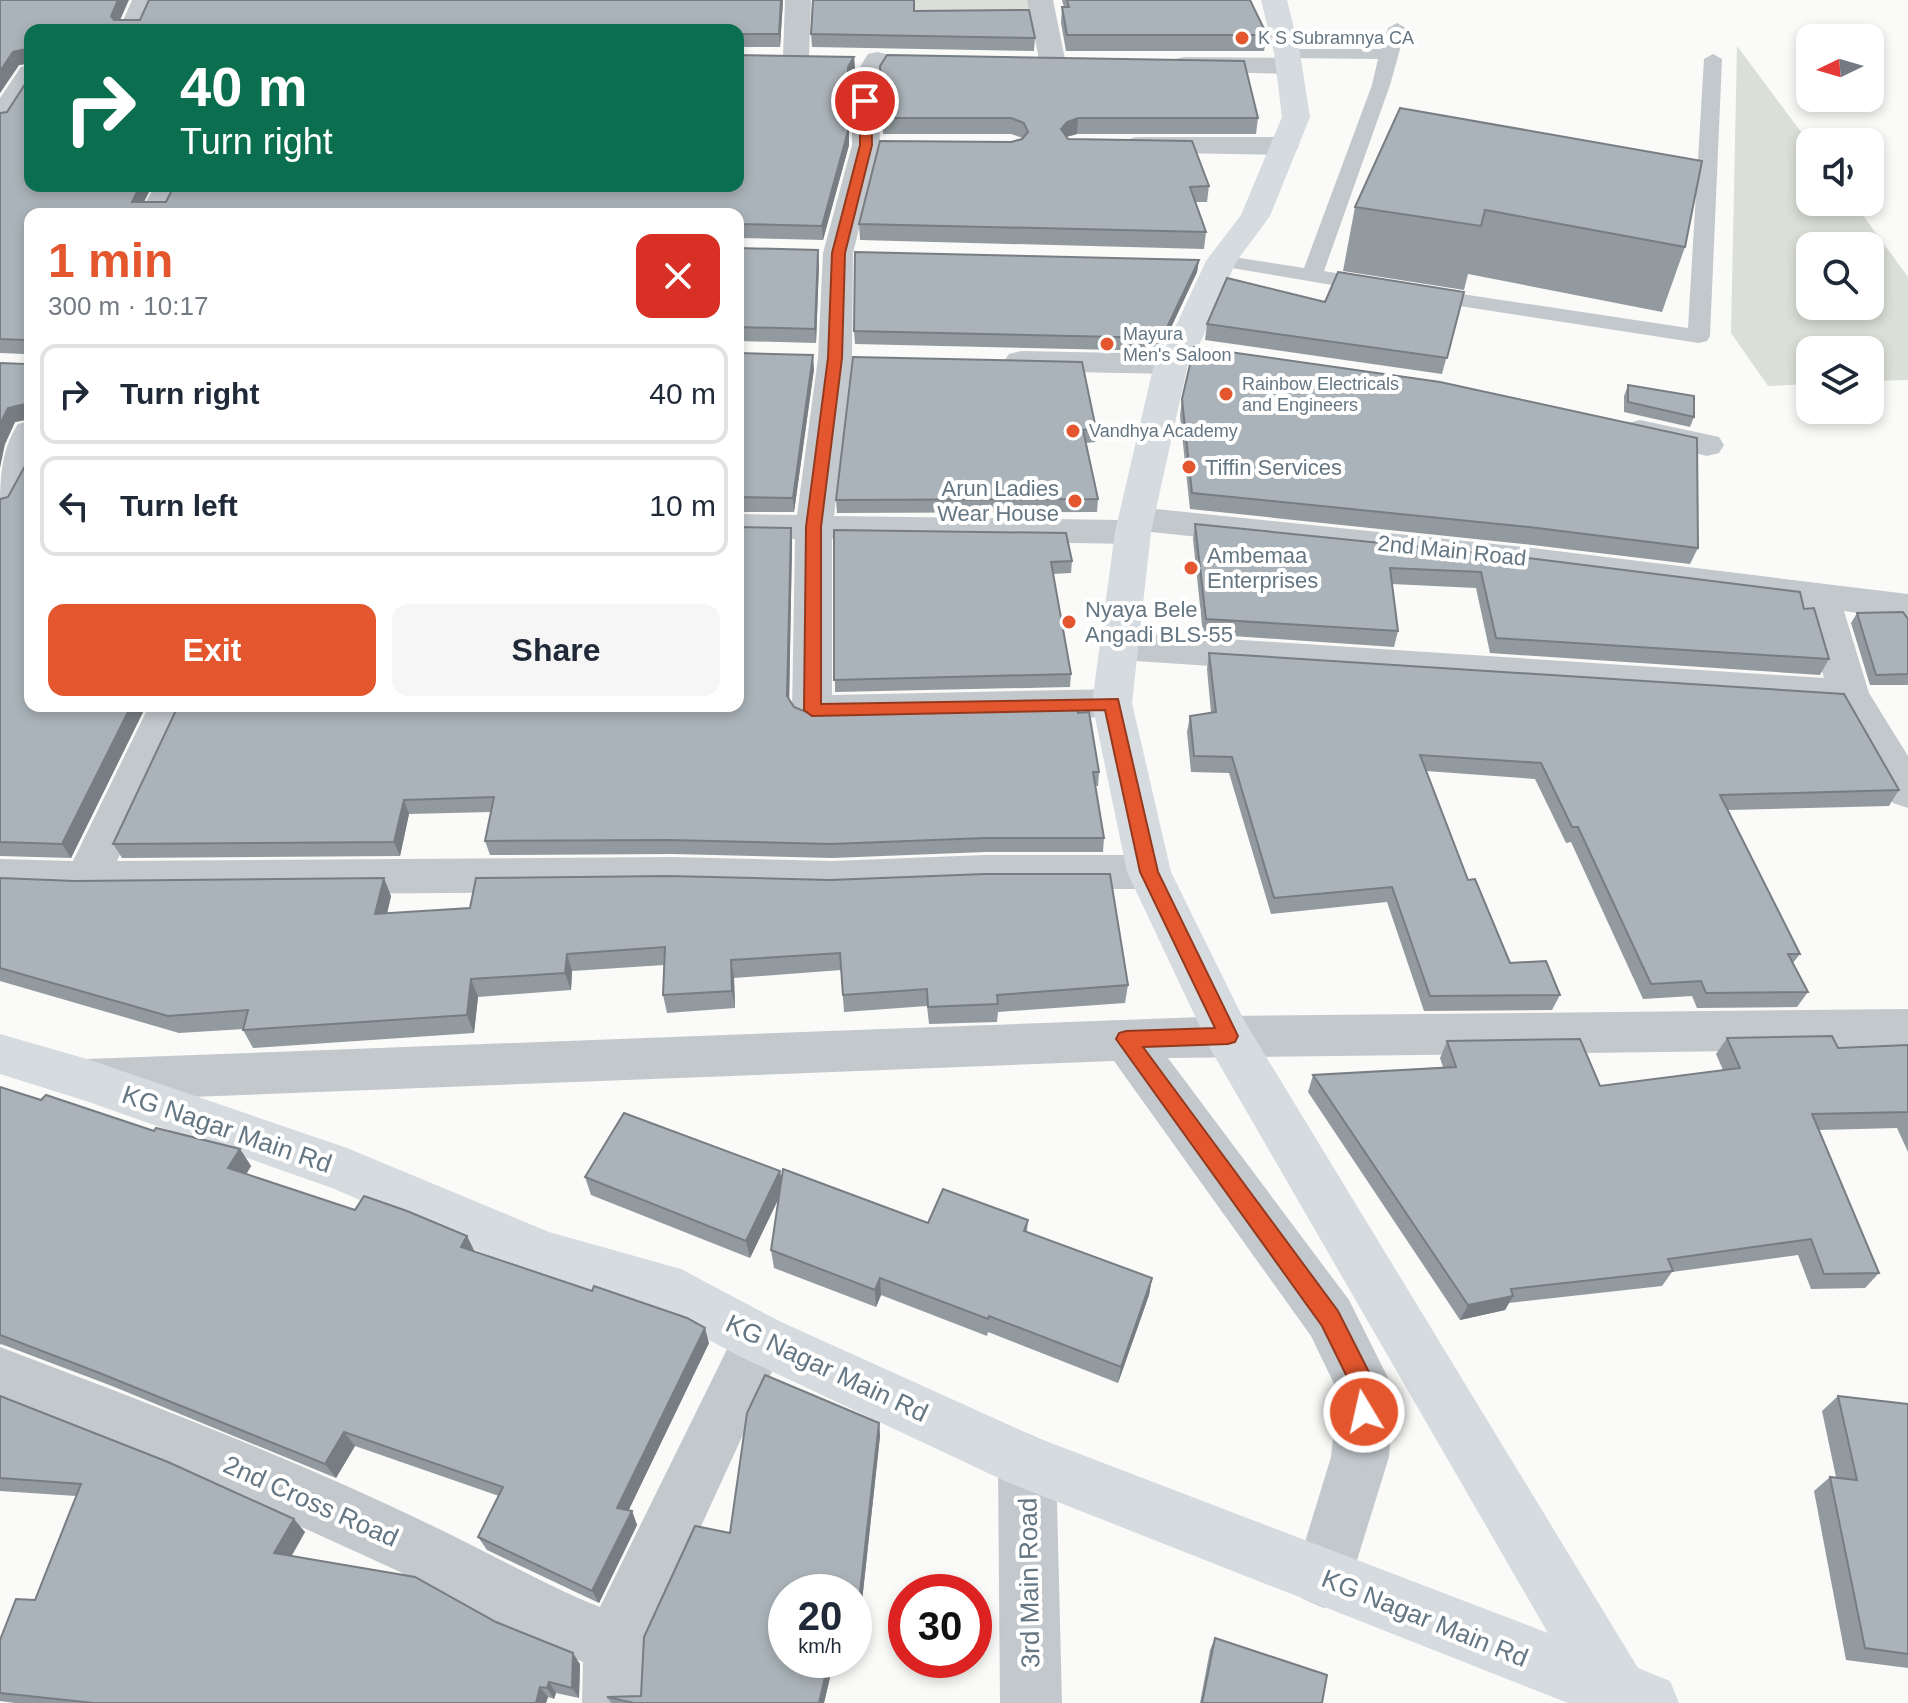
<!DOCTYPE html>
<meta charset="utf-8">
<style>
body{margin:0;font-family:Arial,sans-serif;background:#f6f6f7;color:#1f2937;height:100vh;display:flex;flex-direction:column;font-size:30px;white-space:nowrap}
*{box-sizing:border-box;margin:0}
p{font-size:26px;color:#747a83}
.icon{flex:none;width:44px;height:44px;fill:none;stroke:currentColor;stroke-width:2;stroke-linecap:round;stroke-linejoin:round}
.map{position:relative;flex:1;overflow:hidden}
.drawer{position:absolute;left:24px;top:208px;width:720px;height:504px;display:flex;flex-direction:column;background:#fff;border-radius:16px;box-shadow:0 4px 12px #0003}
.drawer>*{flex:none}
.top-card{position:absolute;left:24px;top:24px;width:720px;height:168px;border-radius:16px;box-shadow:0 4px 12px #0003;background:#0b6e4f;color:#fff;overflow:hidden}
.needle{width:52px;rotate:265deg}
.tools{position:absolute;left:1796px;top:24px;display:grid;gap:16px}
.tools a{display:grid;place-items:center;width:88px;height:88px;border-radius:16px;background:#fff;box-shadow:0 4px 12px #0003;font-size:40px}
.speed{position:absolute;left:768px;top:1574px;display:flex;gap:16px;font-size:40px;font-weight:700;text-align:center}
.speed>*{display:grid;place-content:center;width:104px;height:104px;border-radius:50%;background:#fff;box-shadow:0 4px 12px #0003;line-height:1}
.speed small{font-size:20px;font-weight:400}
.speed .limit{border:12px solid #d22;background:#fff;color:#111}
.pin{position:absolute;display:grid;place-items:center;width:68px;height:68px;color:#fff;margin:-34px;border:4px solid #fff;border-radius:50%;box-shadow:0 2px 8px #0007}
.me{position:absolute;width:88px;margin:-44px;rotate:351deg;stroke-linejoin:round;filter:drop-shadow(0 0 6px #0008)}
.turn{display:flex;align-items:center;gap:28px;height:168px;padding:0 24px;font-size:36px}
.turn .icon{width:104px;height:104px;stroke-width:2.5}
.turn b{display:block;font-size:56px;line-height:68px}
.round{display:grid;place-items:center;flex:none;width:84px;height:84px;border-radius:16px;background:#f6f6f7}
.summary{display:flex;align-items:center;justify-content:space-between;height:136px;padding:0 24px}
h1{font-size:48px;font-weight:800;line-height:60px;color:#e4572e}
.primary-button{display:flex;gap:16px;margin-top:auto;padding:16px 24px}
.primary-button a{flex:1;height:92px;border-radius:16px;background:#e4572e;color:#fff;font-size:32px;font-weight:800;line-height:92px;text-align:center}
.primary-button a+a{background:#f6f6f7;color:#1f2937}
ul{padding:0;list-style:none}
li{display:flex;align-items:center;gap:24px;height:100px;margin:0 16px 12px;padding:0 8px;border:4px solid #e0e1e3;border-radius:16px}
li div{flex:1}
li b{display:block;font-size:30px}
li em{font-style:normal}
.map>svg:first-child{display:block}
.green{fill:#dadfd7;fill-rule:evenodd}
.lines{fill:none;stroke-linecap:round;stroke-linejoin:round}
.lane{fill:#c3c8cc;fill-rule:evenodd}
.street{fill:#c3c8cc;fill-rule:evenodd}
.secondary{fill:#d6dbdf;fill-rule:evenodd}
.wall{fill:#929a9f}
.shaded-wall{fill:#777d82}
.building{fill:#aab3b9;stroke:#777d82;stroke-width:2}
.route{fill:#e4572e;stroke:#94391e;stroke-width:2}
.poi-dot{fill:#e4572e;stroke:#fff;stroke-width:3}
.labels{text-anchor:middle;stroke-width:8;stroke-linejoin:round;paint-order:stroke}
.far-poi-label{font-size:18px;fill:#657683;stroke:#fff;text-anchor:start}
.poi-label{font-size:22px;fill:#657683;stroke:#fff;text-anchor:start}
.street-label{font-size:22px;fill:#657683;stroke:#fff}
.near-street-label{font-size:26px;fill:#657683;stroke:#fff}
</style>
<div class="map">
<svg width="1908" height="1703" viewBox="0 0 1908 1703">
<rect width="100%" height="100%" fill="#fafaf8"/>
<g class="green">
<polygon points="819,0 1030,0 1037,24"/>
<path d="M 1737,46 L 1810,144 L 1810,202 L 1853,202 L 1908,277 L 1908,380 L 1870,381 L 1870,350 L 1810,350 L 1810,384 L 1768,386 L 1731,333 ZM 1810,246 L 1870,246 L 1870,306 L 1810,306 Z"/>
</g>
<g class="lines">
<g class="lane">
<polygon points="1397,23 1406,28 1390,85 1324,271 1382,281 1385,286 1382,291 1374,292 1214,265 1210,261 1214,257 1221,255 1304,268 1372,85 1378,59 1287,58 1281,57 1278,53 1281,49 1381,49 1388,28"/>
<polygon points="1713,54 1722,59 1710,336 1707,341 1699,343 1414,299 1411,294 1414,289 1422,288 1688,328 1704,59"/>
</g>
<g class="street">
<polygon points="132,0 158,0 145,30 119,30"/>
<polygon points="785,0 811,0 809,58 805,64 787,64 783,58"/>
<polygon points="1027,0 1053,0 1066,64 1062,70 1044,70 1040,64"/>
<polygon points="877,52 886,54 890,60 878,80 880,145 853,253 852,358 834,516 1119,520 1124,511 1137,507 1523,547 1908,594 1908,620 1844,611 1869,693 1908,756 1908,808 1893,803 1837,707 1120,660 1106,656 1100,646 1106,636 1120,632 1824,678 1804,606 1523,571 1151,532 1146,540 1133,544 832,539 832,695 1112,689 1126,693 1132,703 1126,713 1112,717 812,725 798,720 792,710 795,539 738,538 738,514 797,515 818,358 823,253 852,145 852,80 868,54"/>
<polygon points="1184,57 1289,58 1298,60 1302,66 1298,72 1289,74 1175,71 1171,65 1175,59"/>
<polygon points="30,65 30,93 10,124 0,126 0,98 21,67"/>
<polygon points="1136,137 1285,137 1295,140 1299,146 1295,152 1285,155 1126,152 1122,146 1126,140"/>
<polygon points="155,186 185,186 169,214 139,214"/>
<polygon points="1021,351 1171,354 1183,357 1188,364 1183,371 1171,374 1021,371 1009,368 1004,361 1009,354"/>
<polygon points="1640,420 1719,437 1724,445 1719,453 1707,456 1628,437 1623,430 1628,423"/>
<path d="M 30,421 L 30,479 L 13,510 L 0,513 C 0,482 0,451 18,424 Z"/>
<polygon points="149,706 189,706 117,861 672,857 832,861 985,855 1149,855 1165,860 1171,872 1165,884 1149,889 985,889 832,895 672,891 87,896 0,893 0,859 73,861"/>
<polygon points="1908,1009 1908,1049 1168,1058 1349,1300 1394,1390 1389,1457 1345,1599 1324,1608 1303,1599 1294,1578 1331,1457 1338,1392 1311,1336 1114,1061 87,1101 70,1095 62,1080 70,1065 87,1059 1228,1016"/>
<path d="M 760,1313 L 779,1321 L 787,1339 L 646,1646 L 644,1703 L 582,1703 L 583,1662 L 506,1631 L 396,1570 L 183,1473 L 0,1401 L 0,1347 C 148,1403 295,1459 437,1528 C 492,1554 544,1585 600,1607 L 741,1321 Z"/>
<polygon points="1027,1433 1047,1442 1056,1462 1062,1703 1000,1703 998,1462 1007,1442"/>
</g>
<polygon class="secondary" points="1261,0 1287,0 1300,53 1310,117 1270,216 1236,262 1197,350 1188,364 1151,532 1132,703 1171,872 1245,1022 1638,1668 1670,1681 1679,1703 1568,1703 1007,1482 741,1357 651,1309 544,1279 332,1188 86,1101 0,1074 0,1034 87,1059 347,1148 549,1232 681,1269 779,1321 1038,1438 1548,1633 1211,1050 1127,872 1092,703 1115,532 1154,364 1165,349 1206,261 1241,215 1282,117 1274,53"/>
</g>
<g class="wall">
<polygon points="0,0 120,20 140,20 149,0 783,0 780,47 738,47 738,30 30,30 144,202 166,202 854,57 855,70 849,80 849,145 823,240 738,238 738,214 30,214 30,706 146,706 71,858 0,856 0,499 8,497 25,466 25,420 15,422 5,444 0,363 25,364 25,354 0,353 0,113 7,112 27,81 27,64 19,65 0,93"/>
<polygon points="1062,0 1250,0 1267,35 1264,51 1066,51 1061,23 1062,7 1064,7"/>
<polygon points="914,11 1035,38 1034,51 812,47 811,34"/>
<polygon points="880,66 1258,118 1256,134 1077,134 1066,137 1068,139 1209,186 1207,202 1195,202 1206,232 1204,249 860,240 859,224 1011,142 1023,138 1011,134 883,134"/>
<polygon points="1400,108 1685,247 1662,312 1468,274 1464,290 1343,271 1355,207"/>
<polygon points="738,248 819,264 816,343 738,341"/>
<polygon points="1199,260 1197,272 1160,351 855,344 854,331"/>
<polygon points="1464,292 1442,374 1205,340 1207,324 1325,302"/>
<polygon points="738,353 814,369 794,512 738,512"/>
<polygon points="853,357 1096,429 1095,442 1086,443 1098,499 1097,512 837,513 836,500"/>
<polygon points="1628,385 1694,417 1690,427 1624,412 1624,396"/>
<polygon points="1182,399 1698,548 1690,564 1523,544 1190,509 1180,416"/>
<polygon points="1195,524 1804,609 1829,659 1820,675 1490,653 1476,588 1392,584 1398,631 1394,647 1203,634 1193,539"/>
<polygon points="834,530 1072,561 1071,573 1053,574 1071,674 1070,687 835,692"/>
<polygon points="792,542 789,699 794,707 811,714 1078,713 1099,772 1098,786 1095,786 1104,838 1103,852 985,852 832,858 672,854 490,855 485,841 491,812 409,814 400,856 122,858 113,844"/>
<polygon points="1857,613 1908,619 1908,685 1870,685 1851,623"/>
<polygon points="1209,653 1899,790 1889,806 1728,810 1800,954 1793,963 1808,992 1797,1007 1697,1008 1692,996 1643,999 1571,842 1566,843 1535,779 1426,771 1468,880 1510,963 1560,995 1552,1010 1424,1011 1387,902 1271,914 1229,773 1191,772 1187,732 1190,716 1211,713 1207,669"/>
<polygon points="0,878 391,896 387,913 470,908 1128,985 1125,1003 998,1012 997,1022 929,1024 927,1006 844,1012 841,970 734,978 735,1008 667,1013 663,995 664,965 572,971 571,990 478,997 474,1033 253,1048 243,1030 244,1029 179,1033 0,981"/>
<polygon points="1727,1038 1838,1048 1908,1045 1908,1152 1897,1128 1819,1130 1879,1273 1865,1288 1811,1289 1798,1255 1672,1272 1662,1286 1509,1303 1505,1310 1460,1320 1308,1092 1313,1075 1443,1067 1440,1058 1447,1041 1600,1086 1723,1070 1716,1054"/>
<polygon points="0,1087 41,1100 154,1131 240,1149 251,1166 246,1174 355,1210 467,1236 475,1252 709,1343 628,1511 632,1511 637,1525 599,1603 487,1550 478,1537 499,1496 355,1446 336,1478 112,1386 1,1344 0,1345"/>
<polygon points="780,1171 781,1179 928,1223 1028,1220 1027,1232 1152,1278 1149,1295 1118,1383 988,1332 987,1336 881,1295 876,1307 774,1268 771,1250 779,1198 750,1258 591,1195 585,1177"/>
<polygon points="0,1396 305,1532 291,1556 496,1622 580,1664 579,1698 556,1693 554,1699 548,1697 546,1703 15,1703 0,1701 0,1640 35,1600 76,1496 0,1491"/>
<polygon points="1838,1396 1908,1404 1908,1668 1846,1660 1814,1491 1830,1477 1836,1477 1822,1411"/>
<polygon points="879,1423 880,1436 856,1656 854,1656 854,1592 786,1660 834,1660 824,1703 611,1703 607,1697 641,1696 730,1533"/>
<polygon points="1215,1638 1322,1703 1200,1703 1210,1650"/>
</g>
<g class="shaded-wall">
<polygon points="118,0 129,0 116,29 111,16"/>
<polygon points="781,0 783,0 780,47 779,34"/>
<polygon points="26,49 30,63 19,65 0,93 0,71 13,52"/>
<polygon points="854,57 855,70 849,80 849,145 823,240 822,226 848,67"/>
<polygon points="1078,118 1077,134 1066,137 1061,129 1067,122"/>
<polygon points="140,186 152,186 138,214 132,202"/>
<polygon points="818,250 819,264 816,343 815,329"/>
<polygon points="1199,260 1197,272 1160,351 1162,338"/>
<polygon points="813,355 814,369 794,512 793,498"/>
<polygon points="25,404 30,419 15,422 5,444 0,468 0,424 8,408"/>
<polygon points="791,528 792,542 789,710 787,696"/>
<polygon points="131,706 146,706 71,858 62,844"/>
<polygon points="404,800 409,814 400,856 394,842"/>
<polygon points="384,878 391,896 383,932 375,914"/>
<polygon points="567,954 572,971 571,990 565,973"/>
<polygon points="731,960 734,978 735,1008 732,991"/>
<polygon points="471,979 478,997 474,1033 467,1015"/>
<polygon points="240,1149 251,1166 240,1185 228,1168"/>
<polygon points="780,1171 783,1189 750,1258 746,1241"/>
<polygon points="467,1236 475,1253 461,1247"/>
<polygon points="880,1278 881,1295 876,1307 875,1290"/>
<polygon points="1152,1278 1149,1295 1118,1383 1121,1367"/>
<polygon points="1513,1296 1505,1310 1460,1320 1468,1305"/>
<polygon points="705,1328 709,1343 623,1522 617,1508"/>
<polygon points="879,1423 880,1436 856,1656 854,1646"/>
<polygon points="344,1432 355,1446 336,1478 325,1464"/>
<polygon points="632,1511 637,1525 599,1603 592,1591"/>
<polygon points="294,1519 305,1532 286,1566 274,1553"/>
<polygon points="573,1653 580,1664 579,1698 572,1688"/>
<polygon points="829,1660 834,1660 824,1703 819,1703"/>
<polygon points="549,1682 556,1693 554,1699 547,1688"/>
<polygon points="540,1687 548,1697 546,1703 536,1703"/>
</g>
<g class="building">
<polygon points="0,0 118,0 111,16 114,20 140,20 149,0 781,0 779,34 738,34 738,30 30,30 30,186 140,186 132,202 166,202 174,186 738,186 738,55 854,57 848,67 848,131 822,226 738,224 738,214 30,214 30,706 131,706 62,844 0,842 0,499 8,497 25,466 25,404 8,408 0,424 0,363 25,364 25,340 0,339 0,113 7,112 27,81 26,49 13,52 0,71"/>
<polygon points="813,0 914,0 914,11 1029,10 1035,38 811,34"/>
<polygon points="1067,0 1250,0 1267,35 1067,35 1062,7 1069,7"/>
<polygon points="887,55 1244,61 1258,118 1078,118 1067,122 1061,129 1068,139 1192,141 1209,186 1190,187 1206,232 859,224 880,141 1011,142 1022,139 1028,132 1024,123 1011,118 882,118 880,66"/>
<polygon points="1400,108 1702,161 1685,247 1485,210 1481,226 1355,207"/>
<polygon points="738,248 818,250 815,329 738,327"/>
<polygon points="855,252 1199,260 1162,338 854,331"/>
<polygon points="1338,272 1464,292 1447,358 1207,324 1227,278 1325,302"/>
<polygon points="1194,347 1440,382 1697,438 1698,548 1529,527 1192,493 1182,399"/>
<polygon points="738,353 813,355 793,498 738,497"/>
<polygon points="853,357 1082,362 1096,429 1083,430 1098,499 836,500"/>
<polygon points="1628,385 1694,396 1694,417 1628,402"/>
<polygon points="1195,524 1528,558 1800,592 1804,609 1814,608 1829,659 1496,638 1481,572 1390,568 1398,631 1206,619"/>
<polygon points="738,527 791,528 787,696 794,707 811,714 1077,707 1078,713 1089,712 1099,772 1093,772 1104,838 985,838 831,844 669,840 485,841 494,797 404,800 394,842 113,844 178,706 738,706"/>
<polygon points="834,530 1066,533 1072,561 1051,562 1071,674 834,680"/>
<polygon points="1903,612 1908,619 1908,674 1876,675 1857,613"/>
<polygon points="1209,653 1844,694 1899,790 1720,795 1800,954 1788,954 1808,992 1706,993 1701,981 1651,984 1578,827 1572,827 1541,763 1420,755 1468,880 1475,879 1510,963 1546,961 1560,995 1430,996 1392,887 1274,898 1232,757 1194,756 1190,716 1216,712"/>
<polygon points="985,874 1110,874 1128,985 997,995 998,1004 928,1007 927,989 843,995 840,953 731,960 732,991 663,995 665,947 567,954 565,973 471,979 467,1015 243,1030 248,1010 168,1016 0,968 0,878 75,881 384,878 375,914 470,908 476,878 668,876 830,880"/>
<polygon points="1832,1036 1838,1048 1908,1045 1908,1112 1812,1114 1879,1273 1824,1274 1811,1239 1668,1259 1673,1271 1511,1289 1513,1296 1468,1305 1313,1075 1456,1067 1447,1041 1580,1039 1600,1086 1740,1068 1727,1038"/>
<polygon points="0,1087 41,1100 46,1095 154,1131 156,1128 240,1149 228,1168 355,1210 364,1196 407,1211 467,1236 461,1247 592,1291 594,1286 687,1318 705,1328 617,1508 632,1511 592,1591 478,1537 503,1487 344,1432 325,1464 97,1372 0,1335"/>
<polygon points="624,1113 780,1171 746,1241 585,1177"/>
<polygon points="783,1169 928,1223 943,1189 1028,1220 1024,1231 1152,1278 1121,1367 989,1316 988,1319 880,1278 875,1290 771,1250"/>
<polygon points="765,1375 879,1423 854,1646 854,1592 786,1592 786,1660 829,1660 819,1703 634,1703 607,1697 641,1696 644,1637 695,1526 730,1533 747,1413"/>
<polygon points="0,1396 168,1462 294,1519 274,1553 415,1577 496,1622 573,1653 572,1688 549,1682 547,1688 540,1687 536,1703 94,1703 0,1693 0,1640 16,1599 35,1600 81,1484 0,1478"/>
<polygon points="1838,1396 1908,1404 1908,1654 1865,1648 1830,1477 1857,1480"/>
<polygon points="1215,1638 1327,1675 1322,1703 1202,1703"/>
</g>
<polygon class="route" points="865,98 871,101 872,145 845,253 842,358 821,527 821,704 1118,699 1158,872 1238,1036 1235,1042 1228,1044 1143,1047 1338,1311 1378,1390 1372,1420 1364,1424 1356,1420 1352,1412 1354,1391 1322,1326 1116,1039 1119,1033 1126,1031 1215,1028 1140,872 1105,710 812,716 804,710 806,527 828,358 832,253 860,145 860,101"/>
<g class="poi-dot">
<circle cx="1242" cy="38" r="8"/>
<circle cx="1107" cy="344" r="8"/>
<circle cx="1226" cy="394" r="8"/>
<circle cx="1073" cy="431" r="8"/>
<circle cx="1189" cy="467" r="8"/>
<circle cx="1075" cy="501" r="8"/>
<circle cx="1191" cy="568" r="8"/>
<circle cx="1069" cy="622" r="8"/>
</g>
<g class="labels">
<g class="far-poi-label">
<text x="1258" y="44">K S Subramnya CA</text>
<text x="1123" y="340">Mayura<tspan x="1123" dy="21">Men's Saloon</tspan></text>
<text x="1242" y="390">Rainbow Electricals<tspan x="1242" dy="21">and Engineers</tspan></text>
<text x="1089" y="437">Vandhya Academy</text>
</g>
<g class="poi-label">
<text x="1205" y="475">Tiffin Services</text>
<text x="1059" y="496" text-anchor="end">Arun Ladies<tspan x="1059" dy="25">Wear House</tspan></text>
<text x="1207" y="563">Ambemaa<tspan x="1207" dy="25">Enterprises</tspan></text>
<text x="1085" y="617">Nyaya Bele<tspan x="1085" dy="25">Angadi BLS-55</tspan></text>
</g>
<g class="street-label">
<text transform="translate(1452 550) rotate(6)" y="8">2nd Main Road</text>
</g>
<g class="near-street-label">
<text transform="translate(227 1129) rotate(19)" y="9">KG Nagar Main Rd</text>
<text transform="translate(827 1368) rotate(25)" y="9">KG Nagar Main Rd</text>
<text transform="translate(311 1501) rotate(24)" y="9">2nd Cross Road</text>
<text transform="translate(1029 1583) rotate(-91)" y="9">3rd Main Road</text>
<text transform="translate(1425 1618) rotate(22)" y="9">KG Nagar Main Rd</text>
</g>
</g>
</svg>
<div class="tools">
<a><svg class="needle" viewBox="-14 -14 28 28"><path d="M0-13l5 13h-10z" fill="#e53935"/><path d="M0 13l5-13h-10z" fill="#747a83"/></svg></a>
<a><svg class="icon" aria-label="sound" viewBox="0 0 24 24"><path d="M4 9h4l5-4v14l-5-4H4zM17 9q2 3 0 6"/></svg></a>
<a><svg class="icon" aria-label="search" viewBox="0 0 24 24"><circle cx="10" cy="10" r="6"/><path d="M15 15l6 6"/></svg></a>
<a><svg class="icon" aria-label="layers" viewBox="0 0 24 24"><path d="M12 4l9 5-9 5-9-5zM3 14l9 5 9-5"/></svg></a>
</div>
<div class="speed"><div>20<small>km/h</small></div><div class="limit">30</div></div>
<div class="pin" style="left:865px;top:101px;background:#d93025"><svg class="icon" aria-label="arrive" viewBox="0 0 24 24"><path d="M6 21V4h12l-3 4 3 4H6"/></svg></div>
<svg class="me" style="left:1364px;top:1412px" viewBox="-20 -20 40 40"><circle r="17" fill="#e4572e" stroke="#fff" stroke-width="3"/><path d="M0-11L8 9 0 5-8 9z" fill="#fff"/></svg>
<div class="top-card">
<div class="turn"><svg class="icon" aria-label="right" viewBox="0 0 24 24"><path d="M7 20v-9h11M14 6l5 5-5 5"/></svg><div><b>40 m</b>Turn right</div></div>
</div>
<section class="drawer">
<div class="summary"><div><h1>1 min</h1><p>300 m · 10:17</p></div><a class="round" style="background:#d93025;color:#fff"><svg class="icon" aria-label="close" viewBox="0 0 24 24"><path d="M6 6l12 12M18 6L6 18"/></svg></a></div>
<ul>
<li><svg class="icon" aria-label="right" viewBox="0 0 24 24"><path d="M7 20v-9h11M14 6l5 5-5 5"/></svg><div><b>Turn right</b></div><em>40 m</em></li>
<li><svg class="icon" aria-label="left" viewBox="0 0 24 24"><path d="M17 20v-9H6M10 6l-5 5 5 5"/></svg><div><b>Turn left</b></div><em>10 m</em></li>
</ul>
<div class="primary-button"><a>Exit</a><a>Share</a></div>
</section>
</div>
